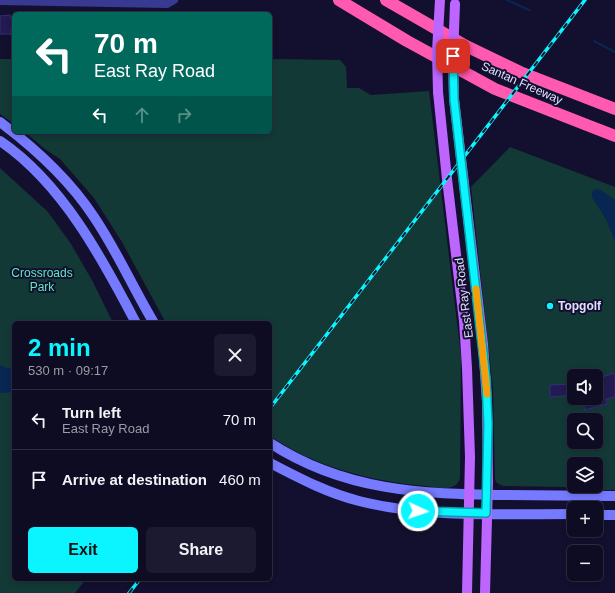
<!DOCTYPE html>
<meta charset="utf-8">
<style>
body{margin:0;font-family:Arial,sans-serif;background:#1c1a30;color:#f1f3f6;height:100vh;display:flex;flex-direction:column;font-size:15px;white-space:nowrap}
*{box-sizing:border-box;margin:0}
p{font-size:13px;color:#9b9ba6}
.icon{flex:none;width:22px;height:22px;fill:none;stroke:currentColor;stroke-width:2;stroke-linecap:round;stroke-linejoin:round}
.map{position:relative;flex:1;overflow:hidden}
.panel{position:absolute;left:12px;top:321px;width:260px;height:260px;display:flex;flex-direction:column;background:#0e0c23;border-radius:6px;box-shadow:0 2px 6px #0003,0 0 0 1px #2e2c41}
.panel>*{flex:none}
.banner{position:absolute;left:12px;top:12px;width:260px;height:122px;border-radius:6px;box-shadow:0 2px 6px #0003,0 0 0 1px #2e2c41;background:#00695c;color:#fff;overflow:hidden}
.buttons{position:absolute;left:567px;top:369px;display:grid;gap:8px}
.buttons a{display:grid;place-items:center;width:36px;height:36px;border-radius:6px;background:#0e0c23;box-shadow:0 2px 6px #0003,0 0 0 1px #2e2c41;font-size:20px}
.pin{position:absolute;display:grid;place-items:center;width:34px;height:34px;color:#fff;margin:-17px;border-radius:8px;box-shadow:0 2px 6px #0006}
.me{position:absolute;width:44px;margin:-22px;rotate:93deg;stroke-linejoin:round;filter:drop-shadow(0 0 3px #0008)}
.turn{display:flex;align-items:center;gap:14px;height:84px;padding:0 16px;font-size:18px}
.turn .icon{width:52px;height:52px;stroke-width:2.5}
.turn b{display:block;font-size:28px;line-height:34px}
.lanes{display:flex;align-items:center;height:38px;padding:0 16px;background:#0003;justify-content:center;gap:20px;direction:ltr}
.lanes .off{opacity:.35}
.round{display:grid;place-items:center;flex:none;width:42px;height:42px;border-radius:6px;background:#1c1a30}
.headline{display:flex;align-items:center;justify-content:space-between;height:68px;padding:0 16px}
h1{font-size:24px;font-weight:700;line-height:30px;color:#0af5ff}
.action{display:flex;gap:8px;margin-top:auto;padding:8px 16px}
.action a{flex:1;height:46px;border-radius:6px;background:#0af5ff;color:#111;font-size:16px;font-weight:700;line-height:46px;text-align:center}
.action a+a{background:#1c1a30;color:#f1f3f6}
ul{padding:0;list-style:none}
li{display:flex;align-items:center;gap:12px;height:60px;padding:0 16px;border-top:1px solid #2e2c41}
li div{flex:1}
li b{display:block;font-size:15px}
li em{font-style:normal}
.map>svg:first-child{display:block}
.green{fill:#123936;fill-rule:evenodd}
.water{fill:#072651}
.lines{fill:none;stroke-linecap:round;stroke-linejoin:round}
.stream{stroke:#072651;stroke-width:2}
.building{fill:#221b51;stroke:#372b7f}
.street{stroke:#383a91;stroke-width:8}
.secondary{stroke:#757aff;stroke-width:10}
.primary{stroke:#bc65ff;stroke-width:10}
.highway{stroke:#ff59b2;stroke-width:12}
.rail-casing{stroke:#0af5ff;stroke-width:3.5}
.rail{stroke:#13102f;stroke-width:2;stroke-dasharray:6;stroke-linecap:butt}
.primary-bridge{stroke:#bc65ff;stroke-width:10}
.route-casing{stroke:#069fa6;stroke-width:10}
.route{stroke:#0af5ff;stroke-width:7}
.slow{stroke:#f59e0b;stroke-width:7}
.poi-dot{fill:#0af5ff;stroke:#13102f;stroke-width:1.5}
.labels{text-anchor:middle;stroke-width:4;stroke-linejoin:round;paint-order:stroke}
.street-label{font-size:12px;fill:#e0deff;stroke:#13102f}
.park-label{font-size:12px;fill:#5fe9be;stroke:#13102f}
.poi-label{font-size:12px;font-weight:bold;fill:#e0deff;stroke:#13102f;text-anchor:start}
</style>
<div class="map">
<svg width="615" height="593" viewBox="0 0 615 593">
<rect width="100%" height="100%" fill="#13102f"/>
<g class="green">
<polygon points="0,59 14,59 14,124 0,114"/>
<path d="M 270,59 L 340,60 L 346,67 L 347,88 L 359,88 L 371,95 L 429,91 L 461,356 L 460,478 C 456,493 437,487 425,486 C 371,481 315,467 270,436 L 270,323 L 166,323 L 122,242 L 94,198 L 60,159 L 45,149 L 25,132 L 270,132 Z"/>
<path d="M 510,147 L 615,187 L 615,490 L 590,490 L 564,487 L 503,486 L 497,483 L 495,480 L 493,389 L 471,187 ZM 574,376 L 596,376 L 596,398 L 574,398 ZM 574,420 L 596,420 L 596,442 L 574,442 ZM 574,464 L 596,464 L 596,486 L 574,486 Z"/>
<polygon points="0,168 48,212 71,244 93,282 113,323 14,323 14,579 86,579 75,593 0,593"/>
</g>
<g class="water">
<polygon points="595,189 601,190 615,200 615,242 607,221 592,197 592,192"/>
<polygon points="0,365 7,368 14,368 14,392 0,393"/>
</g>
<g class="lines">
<g class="stream">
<polyline points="507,0 529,10"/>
<polyline points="594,41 615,52"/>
</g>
</g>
<g class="building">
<polygon points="10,15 10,17 14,17 14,28 11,28 11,34 0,34 0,16"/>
<polygon points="615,373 615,397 606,399 607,404 585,410 583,404 577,405 575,398 596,398 596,379"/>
<polygon points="574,384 574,395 550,397 550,385"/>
</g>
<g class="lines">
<polyline class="street" points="0,1 167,4 174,0"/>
<g class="secondary">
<path d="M 0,122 C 36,149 69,179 94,217 C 117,251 133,288 154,323"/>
<path d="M 0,141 C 62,183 102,258 136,323"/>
<path d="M 270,443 C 344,491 421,494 506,495 C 542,495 579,496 615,496"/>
<path d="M 270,463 C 299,478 327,493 359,501 C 426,518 505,514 574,514"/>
<polyline points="596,515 615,515"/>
</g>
<g class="primary">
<polyline points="438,92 447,179 464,321 467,368 470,457 467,593"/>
<polyline points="454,99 483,344 487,402 488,482 485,593"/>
</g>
<g class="highway">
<polyline points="339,0 407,41 495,89 592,127 615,136"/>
<polyline points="386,0 466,46 520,72 615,109"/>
</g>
<g class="rail-casing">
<g id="rail">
<polyline points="270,408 585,0"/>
<polyline points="129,593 140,579"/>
</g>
</g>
<use href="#rail" class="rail"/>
<g class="primary-bridge">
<polyline points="438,92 437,51 440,0"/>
<polyline points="454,99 453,56 455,4"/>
</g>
</g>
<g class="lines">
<g class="route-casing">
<polyline id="route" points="418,511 486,513 488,424 486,379 454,99 453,56"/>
</g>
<use href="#route" class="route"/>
<polyline class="slow" points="476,289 487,394"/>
</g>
<circle class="poi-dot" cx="550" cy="306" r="4"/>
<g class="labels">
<g class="street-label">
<text transform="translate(522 83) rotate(24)" y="4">Santan Freeway</text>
<text transform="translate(464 298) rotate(-97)" y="4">East Ray Road</text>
</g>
<g class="park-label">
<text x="42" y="277">Crossroads<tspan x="42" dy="14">Park</tspan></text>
</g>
<g class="poi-label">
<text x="558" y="310">Topgolf</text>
</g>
</g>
</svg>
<div class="buttons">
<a><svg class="icon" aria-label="sound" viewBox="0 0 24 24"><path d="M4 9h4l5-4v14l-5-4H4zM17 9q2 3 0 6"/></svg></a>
<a><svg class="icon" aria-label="search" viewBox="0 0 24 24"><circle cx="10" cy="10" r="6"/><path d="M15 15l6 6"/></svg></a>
<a><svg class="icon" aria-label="layers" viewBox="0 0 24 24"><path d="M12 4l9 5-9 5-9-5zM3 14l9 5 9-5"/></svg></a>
<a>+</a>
<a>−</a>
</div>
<div class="pin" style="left:453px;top:56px;background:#d93025"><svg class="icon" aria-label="arrive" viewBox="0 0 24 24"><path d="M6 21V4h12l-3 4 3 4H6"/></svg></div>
<svg class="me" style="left:418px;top:511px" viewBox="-20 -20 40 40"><circle r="17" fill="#0af5ff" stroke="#fff" stroke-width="3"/><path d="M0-11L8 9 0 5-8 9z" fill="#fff"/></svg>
<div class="banner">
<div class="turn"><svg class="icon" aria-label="left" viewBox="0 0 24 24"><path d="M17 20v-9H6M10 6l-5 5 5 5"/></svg><div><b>70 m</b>East Ray Road</div></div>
<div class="lanes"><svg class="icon" aria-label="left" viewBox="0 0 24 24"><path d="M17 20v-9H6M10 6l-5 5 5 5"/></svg><svg class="icon off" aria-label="ahead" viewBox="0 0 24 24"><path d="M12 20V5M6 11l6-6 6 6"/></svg><svg class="icon off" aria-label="right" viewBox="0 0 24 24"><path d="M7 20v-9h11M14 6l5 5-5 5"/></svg></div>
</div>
<section class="panel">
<div class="headline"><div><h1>2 min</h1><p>530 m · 09:17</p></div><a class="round"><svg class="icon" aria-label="close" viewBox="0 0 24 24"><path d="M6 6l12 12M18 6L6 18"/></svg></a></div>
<ul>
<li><svg class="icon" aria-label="left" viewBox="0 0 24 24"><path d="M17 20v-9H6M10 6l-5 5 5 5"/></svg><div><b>Turn left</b><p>East Ray Road</p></div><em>70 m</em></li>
<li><svg class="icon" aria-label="arrive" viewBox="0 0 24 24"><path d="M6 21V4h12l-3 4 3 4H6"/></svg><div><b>Arrive at destination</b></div><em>460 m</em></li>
</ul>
<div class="action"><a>Exit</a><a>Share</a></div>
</section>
</div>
